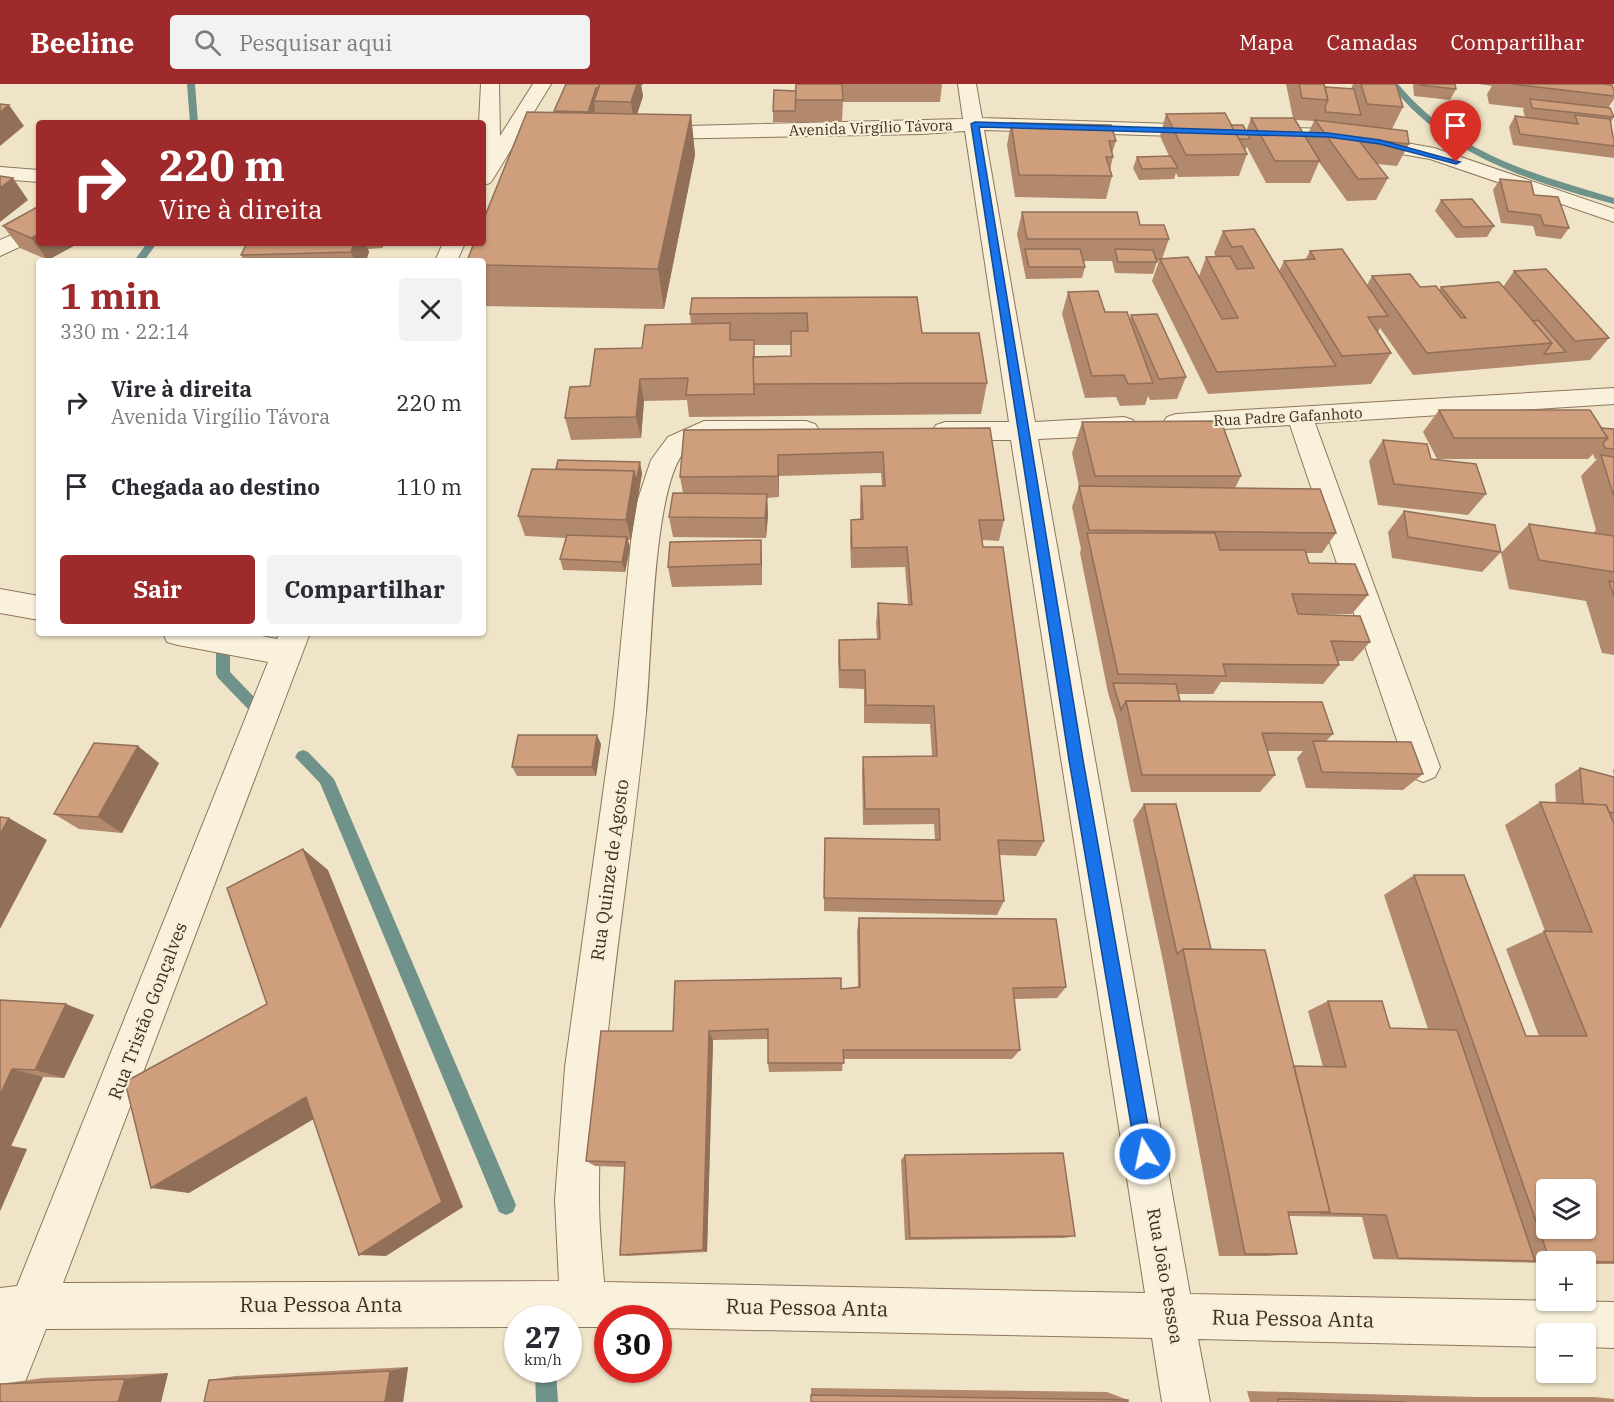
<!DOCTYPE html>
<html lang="pt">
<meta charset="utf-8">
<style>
body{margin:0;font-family:"IBM Plex Serif",serif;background:#f2f2f3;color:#2b2b33;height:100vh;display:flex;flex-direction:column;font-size:22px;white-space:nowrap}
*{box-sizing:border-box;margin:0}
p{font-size:20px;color:#7c7c81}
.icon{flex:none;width:33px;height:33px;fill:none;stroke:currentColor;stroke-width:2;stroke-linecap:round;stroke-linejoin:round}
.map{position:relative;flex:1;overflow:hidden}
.details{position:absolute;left:36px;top:174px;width:450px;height:378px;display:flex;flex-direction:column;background:#fff;border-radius:6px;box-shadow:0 2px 4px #0004}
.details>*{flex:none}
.banner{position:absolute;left:36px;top:36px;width:450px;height:126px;border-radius:6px;box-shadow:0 2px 4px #0004;background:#9e2a2b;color:#fff;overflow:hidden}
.controls{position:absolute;left:1536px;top:1095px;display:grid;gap:12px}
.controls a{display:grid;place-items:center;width:60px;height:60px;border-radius:6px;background:#fff;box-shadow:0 2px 4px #0004;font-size:30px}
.speed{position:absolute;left:504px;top:1221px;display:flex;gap:12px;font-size:30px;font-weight:700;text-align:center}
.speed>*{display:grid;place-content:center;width:78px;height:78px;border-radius:50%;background:#fff;box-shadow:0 2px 4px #0004;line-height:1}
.speed small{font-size:15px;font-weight:400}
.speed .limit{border:9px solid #d22;background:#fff;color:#111}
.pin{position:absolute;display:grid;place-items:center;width:51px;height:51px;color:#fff;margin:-62px -26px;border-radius:50% 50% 50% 0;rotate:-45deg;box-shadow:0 0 6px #0007}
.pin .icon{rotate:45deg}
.me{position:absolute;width:66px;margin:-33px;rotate:350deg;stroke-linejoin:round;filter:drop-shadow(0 0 4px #0008)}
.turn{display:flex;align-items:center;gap:21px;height:126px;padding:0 24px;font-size:27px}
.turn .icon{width:78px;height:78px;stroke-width:2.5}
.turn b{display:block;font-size:42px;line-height:51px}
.round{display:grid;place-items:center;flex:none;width:63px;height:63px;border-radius:6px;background:#f2f2f3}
.overview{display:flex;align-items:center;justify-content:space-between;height:102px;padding:0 24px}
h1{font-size:36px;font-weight:700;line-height:45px;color:#9e2a2b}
.cta{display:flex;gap:12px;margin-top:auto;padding:12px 24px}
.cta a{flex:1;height:69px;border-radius:6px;background:#9e2a2b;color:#fff;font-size:24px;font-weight:700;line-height:69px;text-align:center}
.cta a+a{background:#f2f2f3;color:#2b2b33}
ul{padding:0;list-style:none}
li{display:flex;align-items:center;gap:18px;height:84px;padding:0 24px}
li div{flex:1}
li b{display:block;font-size:22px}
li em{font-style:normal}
header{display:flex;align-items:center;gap:36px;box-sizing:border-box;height:84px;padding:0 30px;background:#9e2a2b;color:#fff}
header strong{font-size:28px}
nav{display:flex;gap:33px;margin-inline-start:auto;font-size:21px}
.search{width:420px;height:54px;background:#f2f2f3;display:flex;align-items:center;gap:15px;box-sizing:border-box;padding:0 21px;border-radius:6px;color:#7c7c81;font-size:22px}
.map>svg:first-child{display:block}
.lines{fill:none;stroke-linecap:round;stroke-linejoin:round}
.stream{fill:#6f938a;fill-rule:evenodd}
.minor-casing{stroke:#8d765c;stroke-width:2}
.minor{fill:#faf1dc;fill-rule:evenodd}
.wall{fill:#b2896c;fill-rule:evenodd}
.shaded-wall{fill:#916f58}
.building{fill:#cf9f7d;stroke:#916f58;stroke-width:1.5;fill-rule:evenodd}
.route{fill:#1a73e8;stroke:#114b97;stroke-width:1.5}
.labels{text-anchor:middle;stroke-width:4.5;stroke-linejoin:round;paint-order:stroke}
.far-street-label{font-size:15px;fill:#3d2e20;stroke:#f7eed8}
.street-label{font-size:18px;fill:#3d2e20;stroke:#f7eed8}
.near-street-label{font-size:21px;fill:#3d2e20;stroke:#f7eed8}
</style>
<header>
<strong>Beeline</strong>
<div class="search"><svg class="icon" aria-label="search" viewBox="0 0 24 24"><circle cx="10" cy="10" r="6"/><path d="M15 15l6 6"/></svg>Pesquisar aqui</div>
<nav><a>Mapa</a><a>Camadas</a><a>Compartilhar</a></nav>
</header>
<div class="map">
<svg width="1614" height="1318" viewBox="0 0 1614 1318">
<rect width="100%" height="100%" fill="#f0e4c8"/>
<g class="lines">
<g class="stream">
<polygon points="187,0 195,0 198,39 190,39"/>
<path d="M 1390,0 L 1398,0 C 1457,70 1530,89 1614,114 L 1614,120 C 1531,98 1444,71 1390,0 Z"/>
<polygon points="147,159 157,159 144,177 134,177"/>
<polygon points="216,549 230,549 230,588 258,617 260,621 258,625 248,625 218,594 216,590"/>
<polygon points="303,666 308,668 334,695 516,1121 513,1128 506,1131 499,1128 320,699 295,673 298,668"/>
<polygon points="535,1286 556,1286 558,1318 536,1318"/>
</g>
<g class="minor-casing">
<g id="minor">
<polygon points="481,0 499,0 500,52 533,0 551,0 493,95 490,99 483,101 483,39 479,39"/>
<path d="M 958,0 L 976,0 L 982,34 L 1206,41 L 1216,47 L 1206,53 L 984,46 L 1035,338 L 1124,333 L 1133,336 L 1137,342 L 1133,348 L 1124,351 L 1038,355 L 1190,1210 L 1614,1218 L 1614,1264 L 1586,1263 L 1586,1250 L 1546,1250 L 1546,1263 L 1198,1255 L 1210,1318 L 1162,1318 L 1152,1254 L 658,1244 L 658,1234 L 608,1234 L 608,1243 L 568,1243 L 568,1234 L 518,1234 L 518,1243 L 46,1245 L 17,1318 L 0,1318 L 0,1204 L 17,1202 L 268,578 L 178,561 L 167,558 L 163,549 L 246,549 L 277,555 L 280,549 L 310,549 L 63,1199 L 559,1197 L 555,1116 L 565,983 L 614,630 L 634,427 L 651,376 L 668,353 L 704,337 L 806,337 L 815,340 L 819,346 L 815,352 L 806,355 C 777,355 703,346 684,368 C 652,407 652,573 646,629 C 631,791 598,953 599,1116 C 599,1143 602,1171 604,1198 L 1145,1209 L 1011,356 L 945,356 L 936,353 L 932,347 L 936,341 L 945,338 L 1009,338 L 965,47 L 922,50 L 649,55 L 639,49 L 649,43 L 963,35 Z"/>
<polygon points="1261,43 1328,45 1434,64 1614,125 1614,138 1430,75 1328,57 1254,53 1251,49 1254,45"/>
<polygon points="0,83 39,86 39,98 0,95"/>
<polygon points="39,139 39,154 0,172 0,156"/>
<polygon points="443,159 465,159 457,177 435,177"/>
<polygon points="1614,304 1614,320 1315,339 1440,683 1435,693 1423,698 1411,693 1406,683 1290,341 1176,348 1167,345 1163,339 1167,333 1176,330"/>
<polygon points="0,505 39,512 39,536 0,529"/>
</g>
</g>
<use href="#minor" class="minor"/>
</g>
<g class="wall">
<polygon points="566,0 643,0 643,1 641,1 643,12 637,30 691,31 695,71 664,225 483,222 483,181 555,28 554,27"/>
<polygon points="778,0 942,0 940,18 843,18 842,38 773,38 773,27 796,7 796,0"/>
<path d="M 1286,0 L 1324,0 L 1325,3 L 1351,5 L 1353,0 L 1396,0 L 1403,23 L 1392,45 L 1409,60 L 1397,82 L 1377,80 L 1388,94 L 1376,116 L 1347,117 L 1319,78 L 1310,99 L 1266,99 L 1247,63 L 1245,66 L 1247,70 L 1239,92 L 1178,93 L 1176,89 L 1174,95 L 1139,96 L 1133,84 L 1137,73 L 1169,72 L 1160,52 L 1166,30 L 1231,41 L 1246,48 L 1251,34 L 1293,34 ZM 1296,36 L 1314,37 L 1306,54 Z"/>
<polygon points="1413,0 1455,0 1456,5 1450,16 1414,12"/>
<polygon points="1479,0 1601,0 1614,6 1614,15 1608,24 1614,33 1611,38 1613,53 1614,54 1614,74 1513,61 1509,43 1515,32 1525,33 1523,26 1524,24 1489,20 1487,10 1492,2"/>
<polygon points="1011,39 1116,57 1112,69 1113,73 1110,86 1112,92 1106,115 1015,113 1007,61"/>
<polygon points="1500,95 1534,111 1569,144 1561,155 1536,152 1533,142 1501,139 1493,106"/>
<polygon points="1441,116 1494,142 1487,153 1456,154 1435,127"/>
<polygon points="39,122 39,159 79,159 48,176 20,164 3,142"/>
<polygon points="1022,128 1140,141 1169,155 1162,175 1199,192 1206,173 1216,173 1214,169 1223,147 1279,187 1284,177 1305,176 1310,167 1367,201 1372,192 1420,203 1439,206 1441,203 1503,203 1514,187 1609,254 1590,276 1413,291 1380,244 1378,248 1391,269 1371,300 1208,310 1152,197 1159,177 1157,177 1153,190 1115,189 1112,177 1084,177 1085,183 1082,194 1026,195 1017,150"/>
<polygon points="247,159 384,159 382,164 368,165 369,168 366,177 244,177 241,171"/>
<polygon points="1068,208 1105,228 1130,235 1131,231 1186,293 1177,315 1150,316 1148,312 1145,321 1120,322 1116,313 1085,314 1062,230"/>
<path d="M 917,213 L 922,249 L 987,299 L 981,330 L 689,333 L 687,316 L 644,317 L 641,354 L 571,356 L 565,334 L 590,302 L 642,264 L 691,240 L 690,230 ZM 754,261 L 791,261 L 791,272 L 755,272 Z"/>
<polygon points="1439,326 1614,345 1614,571 1602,569 1586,517 1509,505 1501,469 1529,440 1593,449 1596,446 1581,392 1597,375 1595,375 1593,370 1588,375 1438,375 1486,410 1468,431 1378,421 1369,377 1383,356 1431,375 1437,375 1423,348"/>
<polygon points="1082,338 1241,392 1235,404 1336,449 1322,469 1306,469 1309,479 1368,511 1352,530 1298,530 1370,558 1353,577 1338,577 1339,581 1323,600 1221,598 1213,610 1178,610 1180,617 1333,650 1326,657 1423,690 1403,706 1306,704 1297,674 1303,667 1267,667 1275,691 1260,708 1131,708 1116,635 1108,609 1080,469 1081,465 1072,423 1079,402 1072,369"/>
<polygon points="990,344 1004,436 999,457 982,456 1044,757 1036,772 999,771 1004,817 997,831 824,827 824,769 935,756 934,740 863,741 862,690 863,673 932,672 930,640 864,639 864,605 839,604 838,575 839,556 877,555 876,539 878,519 908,520 905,483 851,484 850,456 851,436 860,435 860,423 861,402 882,402 881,389 779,392 779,413 767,414 768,431 766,454 673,453 669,433 683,409 680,393 684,346"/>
<polygon points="642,389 631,456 628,456 630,464 625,488 563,486 560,475 566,454 525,452 518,432"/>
<polygon points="1404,427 1501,468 1482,488 1392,474 1388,448"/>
<polygon points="761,456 762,501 672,503 668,483"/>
<polygon points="601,660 596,692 517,692 512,683"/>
<polygon points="159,679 122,749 79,745 54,730"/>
<polygon points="1580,684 1614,693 1613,686 1614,685 1614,1180 1586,1180 1586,1178 1546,1178 1546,1179 1373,1175 1362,1133 1289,1132 1297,1170 1268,1172 1219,1172 1164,882 1133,736 1144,720 1211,865 1294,982 1323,983 1308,927 1328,917 1390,944 1428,945 1384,811 1414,791 1526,952 1539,952 1506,865 1545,847 1505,741 1540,718 1556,719 1555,700"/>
<polygon points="859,834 1066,903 1057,914 1014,915 1020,966 1012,975 843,975 842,987 769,988 768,979 768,955 713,956 707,1168 628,1172 620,1171 625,1083 595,1082 586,1077 673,947 841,905 858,904 857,847"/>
<polygon points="0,916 94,931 64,994 43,993 11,1062 27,1065 0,1127"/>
<polygon points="905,1071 1075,1152 1064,1154 905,1156 901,1076"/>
<polygon points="408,1283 403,1318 204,1318 209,1296 235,1292"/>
<polygon points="168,1289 161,1318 0,1318 0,1300 43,1294"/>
<polygon points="811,1304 1107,1308 1128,1316 811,1318"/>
<polygon points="1247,1307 1476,1313 1595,1313 1614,1315 1614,1318 1250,1318"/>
</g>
<g class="shaded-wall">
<polygon points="637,0 641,0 643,12 634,40 631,18"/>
<polygon points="596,4 598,15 594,17 595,25 590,39 588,28"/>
<polygon points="9,21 24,42 0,62 0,28"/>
<polygon points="691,31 695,71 664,225 658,185"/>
<polygon points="13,94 28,116 0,138 0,104"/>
<polygon points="39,150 39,159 79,159 48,176 31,154"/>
<polygon points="354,159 365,159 369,168 366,177 355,177 351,168"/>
<polygon points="379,159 384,159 382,164"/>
<polygon points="640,295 644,317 641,354 636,333"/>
<polygon points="778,371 779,392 779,413 778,392"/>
<polygon points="640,378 642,389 631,456 626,436 634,387"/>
<polygon points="767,410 768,431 766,454 765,434"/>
<polygon points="627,453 630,464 625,488 622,478"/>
<polygon points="761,456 762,476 762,501 761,480"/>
<polygon points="597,651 601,660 596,692 592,683"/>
<polygon points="138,662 159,679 122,749 98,733"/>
<polygon points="9,734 47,756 0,845 0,750"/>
<polygon points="303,765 328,786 463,1123 386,1172 359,1171"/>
<polygon points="66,920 94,931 64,994 35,986"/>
<polygon points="709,947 713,956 707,1168 703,1166"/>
<polygon points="12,985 43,993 11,1062 27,1065 0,1127 0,1011"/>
<polygon points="306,1013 334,1023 189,1109 151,1104"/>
<polygon points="408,1283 403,1318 385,1318 390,1287"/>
<polygon points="168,1289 161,1318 118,1318 125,1295"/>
</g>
<g class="building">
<polygon points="566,0 600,0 598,4 596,4 588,28 554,27"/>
<polygon points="600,0 637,0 631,18 594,17"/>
<polygon points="796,0 842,0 843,16 795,16"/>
<polygon points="1299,0 1324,0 1328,16 1302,14"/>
<polygon points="1361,0 1396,0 1403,23 1367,20"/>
<polygon points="1420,0 1455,0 1456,5 1420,1"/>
<polygon points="1512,0 1601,0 1612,1 1614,6 1614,12"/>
<polygon points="1325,3 1354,5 1361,31 1326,28 1325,23 1328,16"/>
<polygon points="774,6 796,7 795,27 773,27"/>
<polygon points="1530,15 1610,24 1614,33 1532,24"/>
<polygon points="0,20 9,21 0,28"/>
<polygon points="527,28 691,31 658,185 483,181 483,177 467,177 474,159 483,159 483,137"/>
<polygon points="1225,29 1247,70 1186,71 1166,30"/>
<polygon points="1575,31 1610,35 1613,53 1614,54 1614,62 1520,50 1515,32 1578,40"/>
<polygon points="1251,34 1294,34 1320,77 1275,77"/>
<polygon points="1315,36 1407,47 1409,60 1357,54 1388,94 1358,95"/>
<polygon points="1011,39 1111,41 1116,57 1109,57 1113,73 1106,73 1112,92 1019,91"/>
<polygon points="1231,41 1243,41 1250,55 1239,55"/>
<polygon points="1171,72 1178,84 1142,85 1137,73"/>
<polygon points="0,92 13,94 0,104"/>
<polygon points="1500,95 1531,98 1534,111 1558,113 1569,144 1544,141 1540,131 1508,127"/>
<polygon points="1472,115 1494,142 1463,143 1441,116"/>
<polygon points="39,122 39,150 31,154 3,142"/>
<polygon points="1022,128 1137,128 1140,141 1164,141 1169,155 1027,155"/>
<polygon points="1254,145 1336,282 1217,288 1160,175 1188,173 1222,235 1238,234 1206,173 1230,172 1237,185 1254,184 1242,162 1232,163 1223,147"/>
<polygon points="247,159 354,159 351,168 241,171"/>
<polygon points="1025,165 1080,165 1085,183 1029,183"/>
<polygon points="1115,165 1153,166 1157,178 1118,178"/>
<polygon points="1342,165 1388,232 1368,233 1391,269 1342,272 1284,177 1315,175 1310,167"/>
<polygon points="1546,185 1609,254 1575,257 1514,187"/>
<polygon points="1410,190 1420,203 1436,202 1461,234 1466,234 1441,203 1499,198 1552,259 1427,269 1372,192"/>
<polygon points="1098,207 1105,228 1127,228 1153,299 1128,300 1124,291 1092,292 1068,208"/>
<polygon points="917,213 922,249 979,249 987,299 753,300 753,273 791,272 791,247 808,247 807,229 690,230 692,214"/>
<polygon points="1157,230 1186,293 1159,295 1131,231"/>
<polygon points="1538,236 1566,268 1544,270 1552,259 1533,237"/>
<polygon points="730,239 730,256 754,256 754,272 753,273 754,310 686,311 688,294 640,295 636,333 565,334 570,303 590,302 595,265 642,264 645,241"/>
<polygon points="1439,326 1590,326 1608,354 1454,354"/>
<polygon points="1221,337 1241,392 1095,392 1082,338"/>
<polygon points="990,344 1004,436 979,436 983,463 1003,463 1044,757 998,756 1004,817 824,814 825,754 940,756 939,725 865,725 863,673 937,672 934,622 866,621 865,586 840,586 839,556 880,555 878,519 912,521 907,463 852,464 851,436 863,435 861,402 885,402 883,368 778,371 778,392 680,393 684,346"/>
<polygon points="1601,344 1614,345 1614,365 1605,364 1603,359 1608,354"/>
<polygon points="1383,356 1427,360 1431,375 1476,380 1486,410 1394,400"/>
<polygon points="1601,371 1614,373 1614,413"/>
<polygon points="558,376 640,378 636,398 634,387 556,385"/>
<polygon points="532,385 634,387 626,436 518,432"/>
<polygon points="1079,402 1320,405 1336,449 1089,446"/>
<polygon points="673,409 767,410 765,434 669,433"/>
<polygon points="1404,427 1495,441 1501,468 1408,453"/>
<polygon points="1529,440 1614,452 1614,488 1539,476"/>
<polygon points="1087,449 1215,449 1220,466 1305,466 1309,479 1355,480 1368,511 1292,510 1298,530 1360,532 1370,558 1331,557 1339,581 1223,580 1226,592 1118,590"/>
<polygon points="567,451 627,453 622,478 560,475"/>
<polygon points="761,456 761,480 668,483 670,458"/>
<polygon points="1609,497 1614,498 1614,513"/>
<polygon points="1113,599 1176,600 1180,617 1126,617 1121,626"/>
<polygon points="1126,617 1322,618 1333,650 1262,649 1275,691 1142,691"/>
<polygon points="518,651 597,651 592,683 512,683"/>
<polygon points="1313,657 1411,658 1423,690 1322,688"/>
<polygon points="94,659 138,662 98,733 54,730"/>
<polygon points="1580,684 1614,693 1614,729 1609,728 1606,721 1583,720"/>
<path d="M 1540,718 L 1606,721 L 1614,740 L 1614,1178 L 1550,1177 L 1414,791 L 1464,791 L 1526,952 L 1587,952 L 1544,847 L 1592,848 ZM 1546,1106 L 1586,1106 L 1586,1144 L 1546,1144 Z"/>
<polygon points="1144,720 1176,720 1211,865 1183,865 1177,870"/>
<polygon points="0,733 9,734 0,750"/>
<polygon points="303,765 442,1118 359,1171 306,1013 151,1104 125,998 267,920 227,804"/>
<polygon points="859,834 1056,835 1066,903 1013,904 1020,966 843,966 844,979 768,979 768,945 709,947 703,1166 620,1171 625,1078 586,1077 601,947 673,947 675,897 841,894 841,905 860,903"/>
<polygon points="1183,865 1265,866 1330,1128 1288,1128 1297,1170 1245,1170"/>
<polygon points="0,916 66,920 35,986 12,985 0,1011"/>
<polygon points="1328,917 1382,917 1390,944 1457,946 1535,1177 1398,1174 1386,1131 1320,1129 1330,1128 1294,982 1346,983"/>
<polygon points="1063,1069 1075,1152 910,1154 905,1071"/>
<polygon points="390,1287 385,1318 204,1318 209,1296"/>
<polygon points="125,1295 118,1318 0,1318 0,1300"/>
<polygon points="811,1311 1128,1316 1128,1318 811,1318"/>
<polygon points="1278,1315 1406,1318 1278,1318"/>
</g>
<polygon class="route" points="975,38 1328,49 1380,56 1460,78 1456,80 1380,60 1328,53 979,43 1083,676 1153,1070 1151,1076 1145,1079 1138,1076 1136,1070 1069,676 971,40"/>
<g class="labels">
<g class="far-street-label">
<text transform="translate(871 44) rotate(-2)" y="5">Avenida Virgílio Távora</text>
<text transform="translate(1288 333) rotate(-3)" y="5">Rua Padre Gafanhoto</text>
</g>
<g class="street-label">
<text transform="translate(610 786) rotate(-82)" y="6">Rua Quinze de Agosto</text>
<text transform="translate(148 927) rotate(-69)" y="6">Rua Tristão Gonçalves</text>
<text transform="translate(1165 1192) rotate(80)" y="6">Rua João Pessoa</text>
</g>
<g class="near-street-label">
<text x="321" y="1228">Rua Pessoa Anta</text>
<text transform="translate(807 1224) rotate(1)" y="7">Rua Pessoa Anta</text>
<text transform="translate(1293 1235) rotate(1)" y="7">Rua Pessoa Anta</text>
</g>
</g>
</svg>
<div class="controls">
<a><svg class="icon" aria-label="layers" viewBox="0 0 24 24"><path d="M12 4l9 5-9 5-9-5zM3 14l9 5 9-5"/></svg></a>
<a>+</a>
<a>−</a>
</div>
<div class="speed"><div>27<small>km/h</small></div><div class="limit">30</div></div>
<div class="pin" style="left:1456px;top:78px;background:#d93025"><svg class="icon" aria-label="arrive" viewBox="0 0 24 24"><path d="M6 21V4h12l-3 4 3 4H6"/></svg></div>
<svg class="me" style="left:1145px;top:1070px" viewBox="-20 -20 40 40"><circle r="17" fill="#1a73e8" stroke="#fff" stroke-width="3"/><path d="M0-11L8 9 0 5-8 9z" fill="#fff"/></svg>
<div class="banner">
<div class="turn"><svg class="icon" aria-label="right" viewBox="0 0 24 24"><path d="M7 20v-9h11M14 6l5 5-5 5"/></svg><div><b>220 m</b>Vire à direita</div></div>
</div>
<section class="details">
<div class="overview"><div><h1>1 min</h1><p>330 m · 22:14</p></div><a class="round"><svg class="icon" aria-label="close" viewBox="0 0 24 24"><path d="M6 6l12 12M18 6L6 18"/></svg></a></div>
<ul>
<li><svg class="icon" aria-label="right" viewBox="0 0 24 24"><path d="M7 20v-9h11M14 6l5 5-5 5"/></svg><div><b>Vire à direita</b><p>Avenida Virgílio Távora</p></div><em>220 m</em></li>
<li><svg class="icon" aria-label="arrive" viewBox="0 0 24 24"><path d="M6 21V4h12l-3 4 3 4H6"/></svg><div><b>Chegada ao destino</b></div><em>110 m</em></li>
</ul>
<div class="cta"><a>Sair</a><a>Compartilhar</a></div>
</section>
</div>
